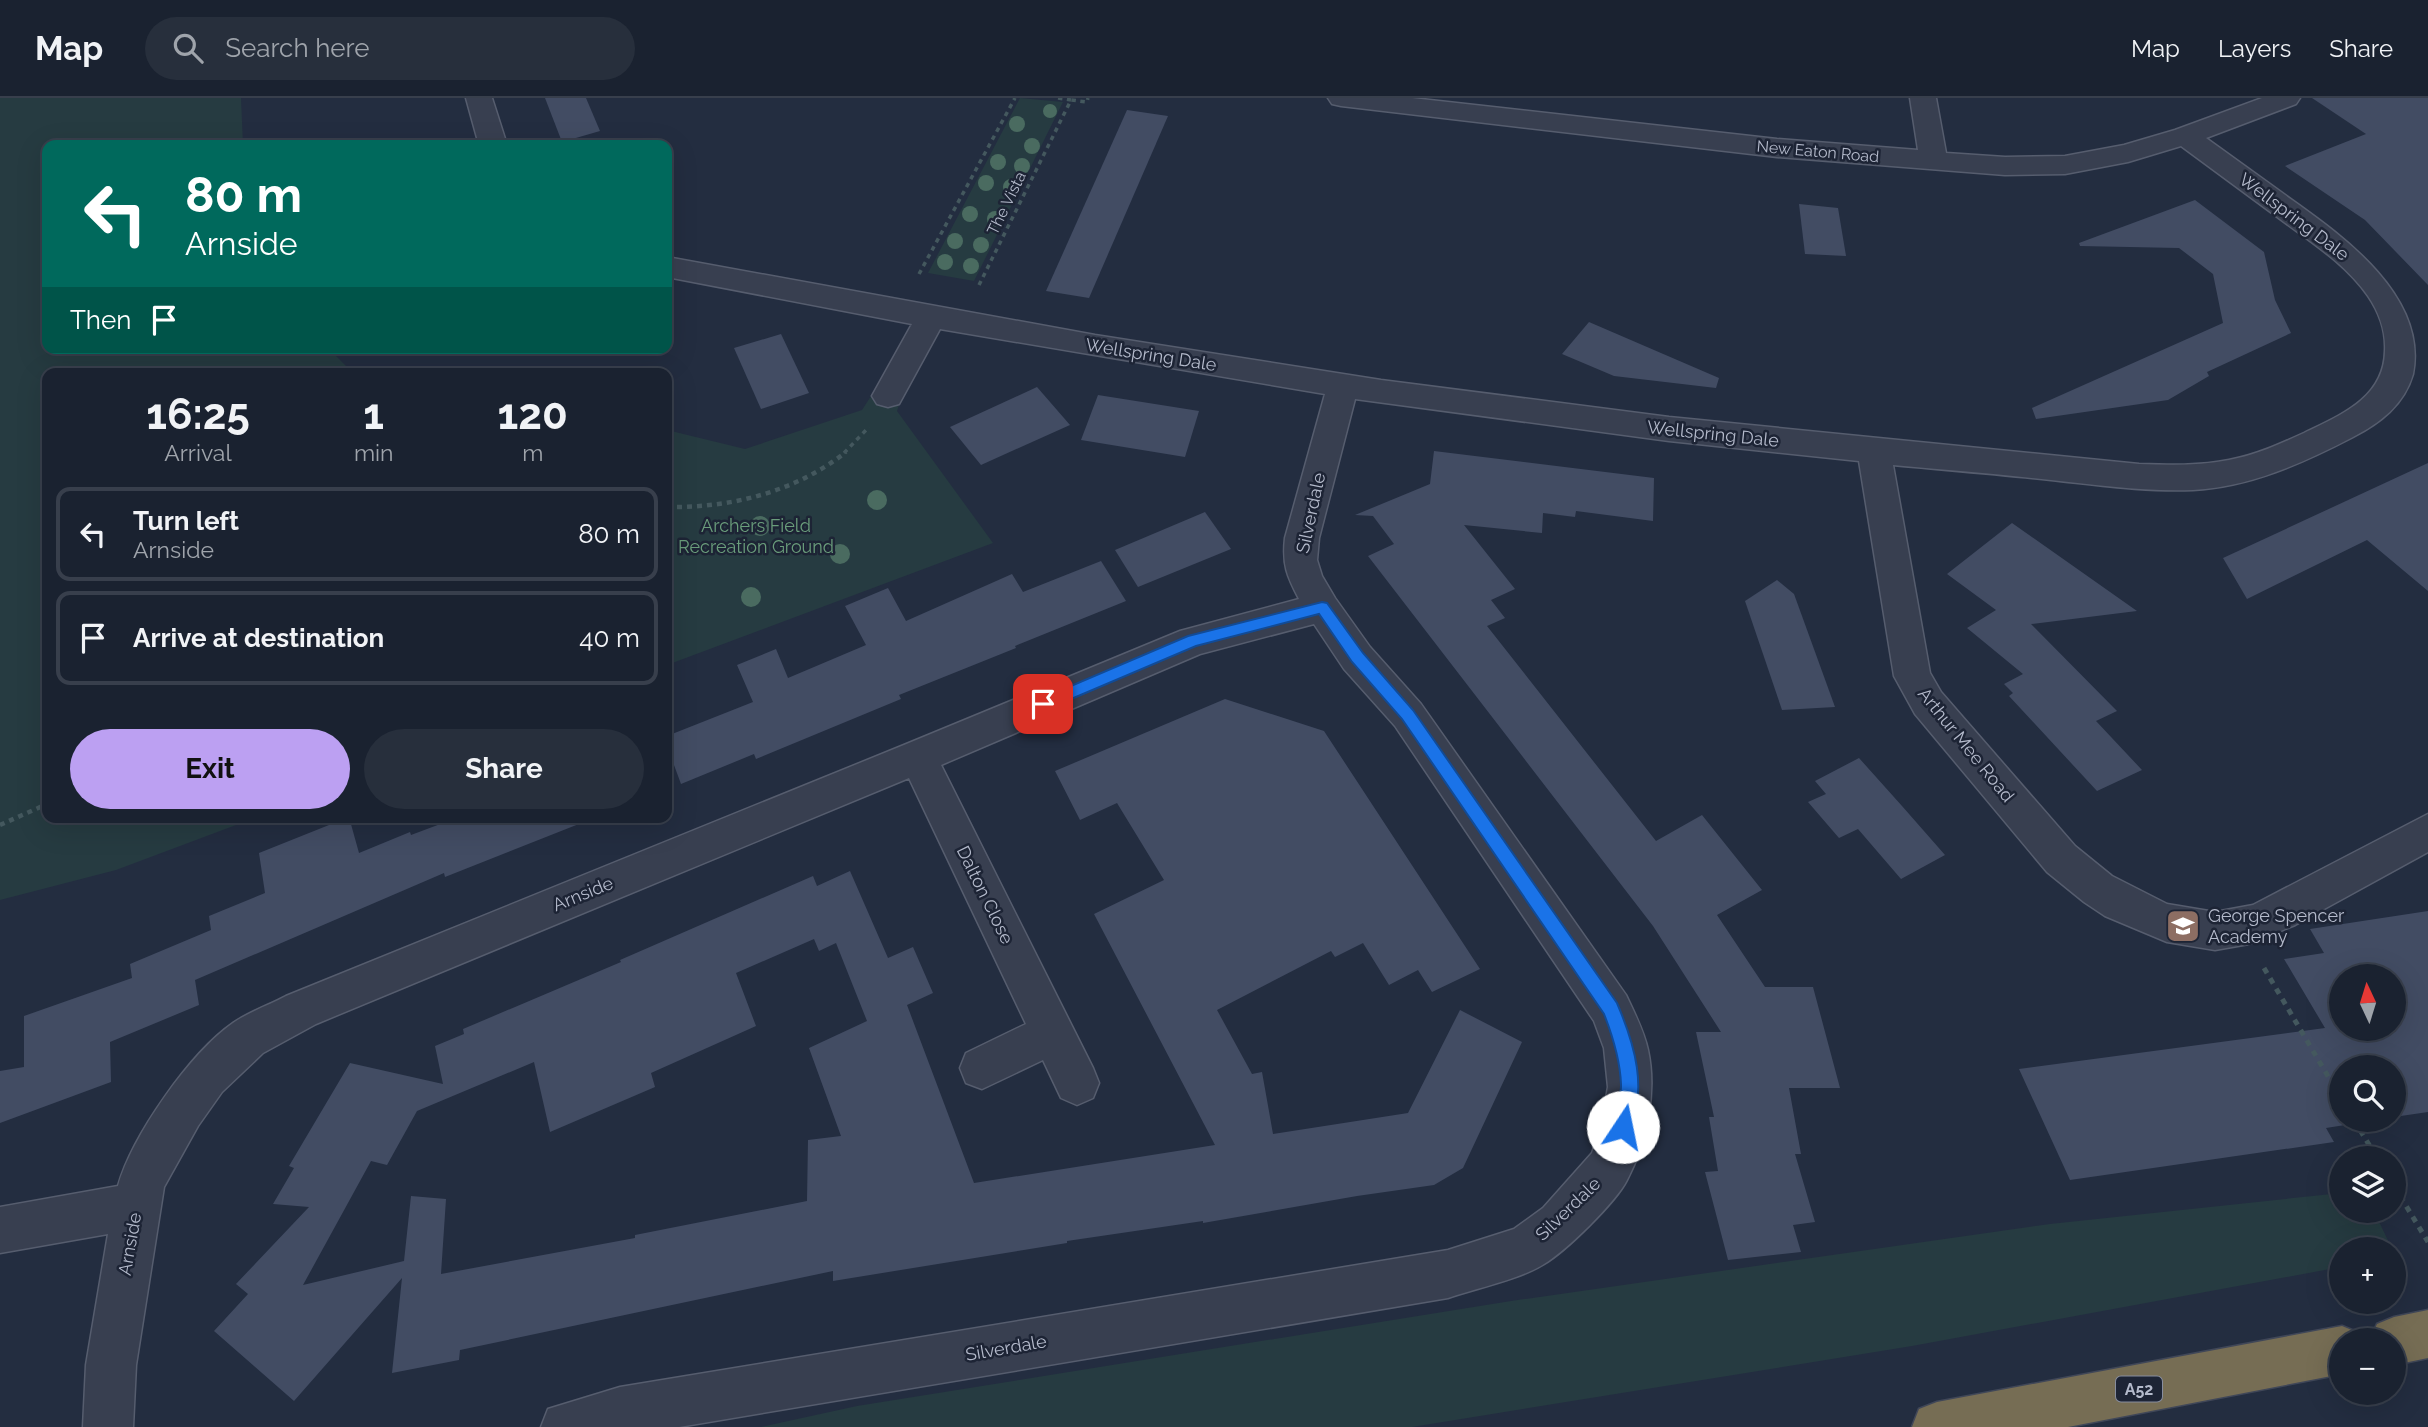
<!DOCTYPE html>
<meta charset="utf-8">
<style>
body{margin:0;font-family:Raleway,sans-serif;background:#272f3c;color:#f1f3f6;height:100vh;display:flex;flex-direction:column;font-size:26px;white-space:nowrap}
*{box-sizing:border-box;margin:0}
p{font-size:23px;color:#9fa4ab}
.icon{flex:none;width:38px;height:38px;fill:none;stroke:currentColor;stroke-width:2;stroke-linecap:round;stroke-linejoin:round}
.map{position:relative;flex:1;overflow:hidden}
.side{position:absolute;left:42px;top:270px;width:630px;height:455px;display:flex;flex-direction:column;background:#1a2230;border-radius:14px;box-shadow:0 7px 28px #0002,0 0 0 2px #383f4c}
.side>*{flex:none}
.banner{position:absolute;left:42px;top:42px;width:630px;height:214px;border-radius:14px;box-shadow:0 7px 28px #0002,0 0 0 2px #383f4c;background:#00695c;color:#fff;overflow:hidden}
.needle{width:46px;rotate:356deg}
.fabs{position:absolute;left:2329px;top:866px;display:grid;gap:14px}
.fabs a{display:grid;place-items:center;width:77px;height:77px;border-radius:50%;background:#1a2230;box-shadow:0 7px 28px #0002,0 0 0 2px #383f4c;font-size:35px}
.pin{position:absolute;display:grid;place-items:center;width:60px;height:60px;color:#fff;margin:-30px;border-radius:14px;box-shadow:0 4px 10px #0006}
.me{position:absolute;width:77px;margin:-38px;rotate:11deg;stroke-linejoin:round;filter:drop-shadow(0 0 5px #0008)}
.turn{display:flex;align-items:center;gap:24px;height:147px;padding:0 28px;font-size:32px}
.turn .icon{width:91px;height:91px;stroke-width:2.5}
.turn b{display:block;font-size:49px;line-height:60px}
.then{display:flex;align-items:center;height:66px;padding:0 28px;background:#0003;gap:14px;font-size:26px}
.eta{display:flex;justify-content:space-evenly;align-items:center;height:119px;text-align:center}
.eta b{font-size:42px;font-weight:700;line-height:49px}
.button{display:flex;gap:14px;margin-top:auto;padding:14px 28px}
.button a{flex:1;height:80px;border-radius:42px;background:#bca0f2;color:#111;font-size:28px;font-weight:700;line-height:80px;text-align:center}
.button a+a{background:#272f3c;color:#f1f3f6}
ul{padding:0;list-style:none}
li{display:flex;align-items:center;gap:21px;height:94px;margin:0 14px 10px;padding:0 14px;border:4px solid #383f4c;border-radius:14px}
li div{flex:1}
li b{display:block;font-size:26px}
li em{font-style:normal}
header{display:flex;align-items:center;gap:42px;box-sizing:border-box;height:98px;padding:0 35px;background:#1a2230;border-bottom:2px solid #383f4c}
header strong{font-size:33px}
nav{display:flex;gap:38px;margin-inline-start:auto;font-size:24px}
.search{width:490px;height:63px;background:#272f3c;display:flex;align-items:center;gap:18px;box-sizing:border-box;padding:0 24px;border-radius:38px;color:#9fa4ab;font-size:26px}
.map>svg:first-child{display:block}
.green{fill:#263b41}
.building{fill:#424c63;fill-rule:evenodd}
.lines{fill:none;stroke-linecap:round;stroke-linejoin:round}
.minor-casing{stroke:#565d6e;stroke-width:3}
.highway-casing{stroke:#404758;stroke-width:3}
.path-far2{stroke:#44585e;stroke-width:3.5;stroke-dasharray:4.5 4.5;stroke-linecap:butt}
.path-far1{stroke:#44585e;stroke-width:4.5;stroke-dasharray:5 5;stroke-linecap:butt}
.path{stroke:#44585e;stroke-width:5;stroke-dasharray:6 6;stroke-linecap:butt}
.minor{fill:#383f50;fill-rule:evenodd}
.highway{fill:#766d54;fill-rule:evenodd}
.tree{fill:#4a6b60}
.route{fill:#1a73e8;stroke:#114b97;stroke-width:2}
.labels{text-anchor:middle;stroke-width:5;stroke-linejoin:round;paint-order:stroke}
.far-street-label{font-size:16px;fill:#b4bacb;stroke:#1d2435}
.shield{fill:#1d2435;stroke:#878d9e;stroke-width:2}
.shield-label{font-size:16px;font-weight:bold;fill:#b4bacb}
.street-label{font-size:18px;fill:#b4bacb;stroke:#1d2435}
.park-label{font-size:18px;fill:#6a9d7b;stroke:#1d2435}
.poi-label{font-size:18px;fill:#b4bacb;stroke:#1d2435;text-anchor:start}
</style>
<header>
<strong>Map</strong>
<div class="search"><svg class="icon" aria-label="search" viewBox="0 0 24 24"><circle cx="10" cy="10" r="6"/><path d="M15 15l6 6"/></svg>Search here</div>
<nav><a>Map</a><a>Layers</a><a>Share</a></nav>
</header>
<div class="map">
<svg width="2428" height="1329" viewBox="0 0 2428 1329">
<rect width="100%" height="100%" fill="#232d40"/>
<g class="green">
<polygon points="0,0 241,0 243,47 47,47 47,250 328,250 353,275 47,275 47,719 257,719 116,772 0,802"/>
<polygon points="1020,0 1063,4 974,183 928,175"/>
<polygon points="873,295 901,301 897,313 993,445 667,567 667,332 745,351 862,312"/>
<polygon points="2341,1095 2342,1113 2374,1113 2392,1151 2342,1152 2341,1169 1912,1248 1412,1329 761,1329 857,1308 1511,1203 2050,1126"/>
</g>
<g class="building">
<polygon points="545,0 586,0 600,33 562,44"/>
<polygon points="2312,0 2428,0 2428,187 2365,122 2285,68 2366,36"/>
<polygon points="1127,12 1168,18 1089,200 1046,193"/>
<polygon points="2195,102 2264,154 2275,202 2291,235 2207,274 2209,278 2168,302 2036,321 2032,310 2223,225 2213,176 2179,150 2080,148 2079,145"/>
<polygon points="1799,106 1838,110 1846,158 1805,156"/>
<polygon points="1589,224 1719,280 1716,290 1614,278 1562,256"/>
<polygon points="781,236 809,295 761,311 734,250"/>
<polygon points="1037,289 1070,327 981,367 950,329"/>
<polygon points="1098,297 1199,313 1185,359 1081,342"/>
<polygon points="1434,353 1654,380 1653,423 1576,413 1575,419 1543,415 1542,435 1464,427 1515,491 1491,502 1505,520 1487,528 1656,743 1702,717 1762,792 1717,817 1765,889 1813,889 1840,990 1789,990 1801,1056 1795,1056 1815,1124 1793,1127 1801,1154 1728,1162 1705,1074 1718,1073 1709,1019 1714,1019 1696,934 1721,934 1653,828 1368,458 1394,446 1373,418 1355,417 1430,386"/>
<polygon points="2428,365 2428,493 2367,442 2247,501 2223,460"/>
<polygon points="1205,414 1231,451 1138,489 1115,452"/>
<polygon points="2012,425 2137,513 2031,526 2117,613 2096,623 2142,672 2097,693 2009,598 2013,595 2004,586 2023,576 1967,530 1996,512 1947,476"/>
<polygon points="1101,463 1126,503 1015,548 1016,550 899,597 901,601 756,661 754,656 681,686 667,648 667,638 753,604 737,567 776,551 788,580 866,547 845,508 888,490 906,523 1012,476 1023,494"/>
<polygon points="1777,482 1794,496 1835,609 1782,612 1745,503"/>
<path d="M 1225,601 L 1324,633 L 1480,871 L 1432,894 L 1418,872 L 1389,887 L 1363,845 L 1335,859 L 1331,853 L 1217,912 L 1252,976 L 1262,974 L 1273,1036 L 1408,1015 L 1460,912 L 1522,944 L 1463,1070 L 1434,1087 L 1357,1098 L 1203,1125 L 1203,1123 L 1067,1143 L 1067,1145 L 833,1183 L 833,1173 L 460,1252 L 459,1262 L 392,1275 L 402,1180 L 294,1303 L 214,1233 L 248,1196 L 236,1186 L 309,1109 L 273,1106 L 294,1070 L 289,1068 L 350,965 L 443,986 L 435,948 L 464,936 L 463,931 L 621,864 L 620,862 L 813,778 L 817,788 L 850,773 L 888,860 L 913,849 L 933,895 L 907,907 L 974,1085 L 1215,1047 L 1094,816 L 1164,782 L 1117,705 L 1080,722 L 1055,673 ZM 814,841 L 819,853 L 836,845 L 867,923 L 809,950 L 841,1038 L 808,1042 L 807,1103 L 635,1137 L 635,1140 L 441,1176 L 446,1101 L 411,1098 L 404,1163 L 303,1187 L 371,1063 L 387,1067 L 417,1013 L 534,964 L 550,1034 L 655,989 L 651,975 L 756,928 L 736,875 Z"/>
<polygon points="1859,660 1902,708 1945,757 1901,781 1858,731 1839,740 1808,704 1826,696 1815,683"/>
<polygon points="349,719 359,755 410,734 411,737 459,719 589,719 589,722 445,779 444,775 195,882 199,907 110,944 111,984 0,1025 0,973 24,969 24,918 132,880 130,866 211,832 209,818 265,795 259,755"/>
<path d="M 2428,813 L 2428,1014 L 2394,1019 L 2394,970 L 2342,970 L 2342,1022 L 2377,1022 L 2326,1030 L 2334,1044 L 2070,1082 L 2019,971 L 2325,930 L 2284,861 L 2324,855 L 2310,831 ZM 2342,878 L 2394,878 L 2394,931 L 2342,931 Z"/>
</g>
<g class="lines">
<g class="minor-casing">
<g id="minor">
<polygon points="466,0 492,0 507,47 479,47"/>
<path d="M 1328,0 L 1412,0 L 1777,41 L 1918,52 L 1910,0 L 1936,0 L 1946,55 L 2005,59 L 2065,58 L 2124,47 L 2175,32 L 2262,0 L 2300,0 L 2296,6 L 2206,40 C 2234,60 2263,81 2292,102 C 2344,139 2428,199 2413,276 C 2404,307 2380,325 2353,339 C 2303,365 2250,389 2193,392 C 2146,394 2098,387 2051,382 C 1998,376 1946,372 1893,367 L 1930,575 L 1941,594 L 2075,748 L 2112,778 L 2167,806 L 2215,814 L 2253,807 L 2428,716 L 2428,754 L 2295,827 L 2249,846 L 2215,852 L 2167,844 L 2105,818 L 2084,804 L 2047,774 L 1915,616 L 1894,578 L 1859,363 L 1669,343 L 1355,301 L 1319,440 L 1317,462 L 1322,478 L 1335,500 L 1370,549 L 1421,606 L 1626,897 C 1634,914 1644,933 1648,952 C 1657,994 1647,1044 1627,1082 C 1616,1104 1566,1153 1544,1166 C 1518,1182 1477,1190 1448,1200 L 679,1329 L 541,1329 L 548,1311 L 620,1289 L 1448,1152 L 1514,1131 L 1543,1110 L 1592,1055 L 1601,1029 L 1608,989 L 1604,950 L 1594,923 L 1395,628 L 1344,571 L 1314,526 L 1200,556 L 941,667 L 1093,970 L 1099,985 L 1093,1000 L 1077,1007 L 1061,1000 L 1043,962 L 982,991 L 966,985 L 960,970 L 966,955 L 1026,926 L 909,680 L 316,926 L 263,955 L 222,994 L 198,1028 L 164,1089 L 136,1267 L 133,1329 L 83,1329 L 86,1267 L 108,1136 L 0,1155 L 0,1109 L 118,1088 C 132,1038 190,955 233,925 C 249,914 269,907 286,898 L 904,647 L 1180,533 L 1299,501 C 1287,478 1282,467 1285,440 L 1325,296 L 940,231 L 899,306 L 888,309 L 877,306 L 872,298 L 912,226 L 667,179 L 667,159 L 1095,237 L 1381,282 L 1669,319 L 2139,366 C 2169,367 2199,368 2229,362 C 2256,357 2280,346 2304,335 C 2341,317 2384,300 2385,253 C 2386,234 2379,214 2368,198 C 2346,166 2311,144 2280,121 C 2247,97 2214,72 2181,48 L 2128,64 L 2065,76 L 2005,77 L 1777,59 L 1341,8 L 1332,6 Z"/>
</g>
</g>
<g class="highway-casing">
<g id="highway">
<polygon points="2428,1212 2428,1260 2394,1267 2394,1242 2370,1242 2377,1226 2394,1219"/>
<polygon points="2342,1228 2359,1235 2362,1242 2342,1242 2342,1276 2068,1329 1912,1329 1919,1311 1937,1304"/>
</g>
</g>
<g class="path-far2">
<polyline points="1058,0 1071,2"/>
<polyline points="919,176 1015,0"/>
<polyline points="979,187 1071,2 1087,4 1088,0"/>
<polyline points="844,355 869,329"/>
</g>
<g class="path-far1">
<path d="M 667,409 C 731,410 795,394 846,354"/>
<polyline points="0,727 47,706"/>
</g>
<g class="path">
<polyline points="2264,870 2342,1002"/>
<polyline points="2354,1022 2377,1060"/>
<polyline points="2394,1088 2428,1144"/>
</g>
<use href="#minor" class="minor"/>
<use href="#highway" class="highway"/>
</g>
<g class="tree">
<circle cx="1050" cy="13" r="7"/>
<circle cx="1017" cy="26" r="8"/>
<circle cx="1032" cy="48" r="8"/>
<circle cx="998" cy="64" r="8"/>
<circle cx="1022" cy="68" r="8"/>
<circle cx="986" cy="85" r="8"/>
<circle cx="1011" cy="89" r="8"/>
<circle cx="970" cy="116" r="8"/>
<circle cx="995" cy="121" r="8"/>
<circle cx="955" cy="143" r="8"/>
<circle cx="981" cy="147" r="8"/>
<circle cx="945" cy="164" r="8"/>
<circle cx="971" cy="168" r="8"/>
<circle cx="877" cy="402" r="10"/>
<circle cx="760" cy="428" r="10"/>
<circle cx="840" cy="456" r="10"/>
<circle cx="751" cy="499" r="10"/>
</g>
<path class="route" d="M 1322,504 L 1327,505 L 1363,555 L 1413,612 L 1617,905 C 1635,947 1648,991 1629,1035 L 1623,1038 L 1616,1035 C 1610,1020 1622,1002 1621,986 C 1620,961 1613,939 1604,916 L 1402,621 L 1352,564 L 1319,516 L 1196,548 L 1043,613 L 1035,606 L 1038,602 L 1188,538 Z"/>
<defs>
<g id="school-square" transform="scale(1.75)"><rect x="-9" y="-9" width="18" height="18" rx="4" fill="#8d6e63" stroke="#1d2435"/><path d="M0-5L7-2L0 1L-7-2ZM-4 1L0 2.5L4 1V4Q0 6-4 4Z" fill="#fff"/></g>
</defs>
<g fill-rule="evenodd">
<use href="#school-square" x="2183" y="828"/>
</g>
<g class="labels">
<g class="far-street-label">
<text transform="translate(1818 53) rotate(5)" y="6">New Eaton Road</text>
<text transform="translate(1006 105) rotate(-64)" y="6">The Vista</text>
</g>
<rect class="shield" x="2116" y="1278.5" width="46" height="25" rx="5"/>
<g class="shield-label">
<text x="2139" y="1297">A52</text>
</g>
<g class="street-label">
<text transform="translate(2294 119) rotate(37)" y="6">Wellspring Dale</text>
<text transform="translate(1151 257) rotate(9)" y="6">Wellspring Dale</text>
<text transform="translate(1713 336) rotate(6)" y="6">Wellspring Dale</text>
<text transform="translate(1311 415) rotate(-78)" y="6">Silverdale</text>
<text transform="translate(1966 647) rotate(51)" y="6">Arthur Mee Road</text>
<text transform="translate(583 796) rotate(-22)" y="6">Arnside</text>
<text transform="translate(985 797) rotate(64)" y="6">Dalton Close</text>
<text transform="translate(1568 1111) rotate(-44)" y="6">Silverdale</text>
<text transform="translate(130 1146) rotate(-80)" y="6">Arnside</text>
<text transform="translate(1006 1250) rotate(-10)" y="6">Silverdale</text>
</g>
<g class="park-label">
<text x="756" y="434">Archers Field<tspan x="756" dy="21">Recreation Ground</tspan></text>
</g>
<g class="poi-label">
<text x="2208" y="824">George Spencer<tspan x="2208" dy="21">Academy</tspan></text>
</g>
</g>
</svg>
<div class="fabs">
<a><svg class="needle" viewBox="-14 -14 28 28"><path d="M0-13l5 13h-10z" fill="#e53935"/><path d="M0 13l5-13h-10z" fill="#9fa4ab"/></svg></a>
<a><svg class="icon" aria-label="search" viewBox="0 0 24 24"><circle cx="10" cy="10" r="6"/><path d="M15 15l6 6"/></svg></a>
<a><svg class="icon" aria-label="layers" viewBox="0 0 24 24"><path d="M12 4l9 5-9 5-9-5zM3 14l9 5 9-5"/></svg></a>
<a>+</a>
<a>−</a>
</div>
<div class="pin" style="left:1043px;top:606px;background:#d93025"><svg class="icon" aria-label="arrive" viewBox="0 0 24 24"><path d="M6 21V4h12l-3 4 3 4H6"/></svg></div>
<svg class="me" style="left:1623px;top:1029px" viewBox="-20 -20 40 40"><circle r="19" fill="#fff"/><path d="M0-13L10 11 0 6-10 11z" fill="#1a73e8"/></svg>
<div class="banner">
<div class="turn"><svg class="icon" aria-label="left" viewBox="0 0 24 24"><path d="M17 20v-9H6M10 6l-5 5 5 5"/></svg><div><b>80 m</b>Arnside</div></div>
<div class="then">Then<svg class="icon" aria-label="arrive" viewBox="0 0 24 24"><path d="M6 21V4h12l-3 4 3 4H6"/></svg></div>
</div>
<section class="side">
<div class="eta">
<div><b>16:25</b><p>Arrival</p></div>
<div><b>1</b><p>min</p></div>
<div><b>120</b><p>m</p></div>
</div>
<ul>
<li><svg class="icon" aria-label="left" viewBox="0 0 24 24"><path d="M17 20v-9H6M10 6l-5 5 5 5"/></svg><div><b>Turn left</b><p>Arnside</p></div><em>80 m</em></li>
<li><svg class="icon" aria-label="arrive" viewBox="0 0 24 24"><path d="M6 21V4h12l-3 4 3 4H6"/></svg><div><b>Arrive at destination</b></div><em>40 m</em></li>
</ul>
<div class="button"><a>Exit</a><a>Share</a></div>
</section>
</div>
